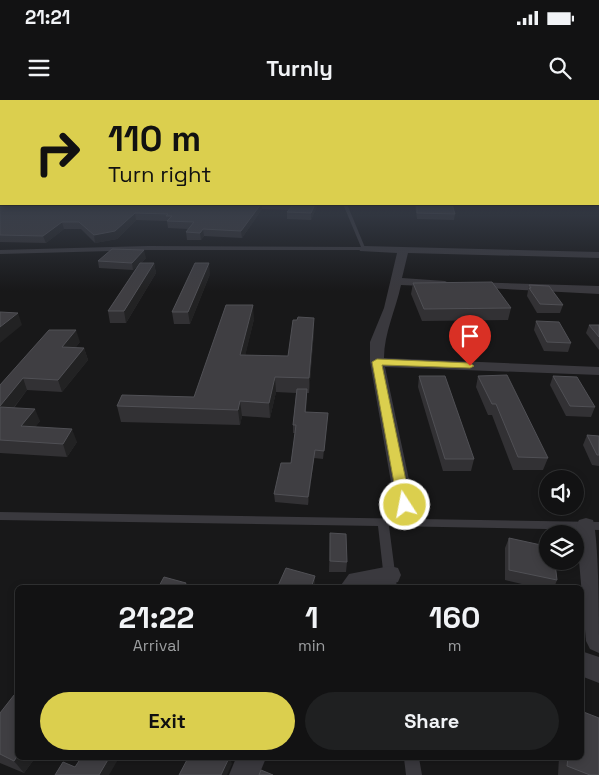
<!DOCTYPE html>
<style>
body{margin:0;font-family:"Space Grotesk",sans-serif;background:#1f2021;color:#f1f3f6;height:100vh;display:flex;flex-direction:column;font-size:19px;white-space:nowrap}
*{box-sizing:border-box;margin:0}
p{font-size:16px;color:#9c9ea0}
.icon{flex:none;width:28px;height:28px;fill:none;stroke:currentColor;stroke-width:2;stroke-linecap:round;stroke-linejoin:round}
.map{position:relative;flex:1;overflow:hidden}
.details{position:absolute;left:15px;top:485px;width:569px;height:175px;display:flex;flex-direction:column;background:#121213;border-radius:8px;box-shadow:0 2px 8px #0003,0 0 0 1px #313233}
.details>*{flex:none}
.top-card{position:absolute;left:0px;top:0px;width:600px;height:105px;box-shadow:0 2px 8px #0003,0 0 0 1px #313233;background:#dbcf4e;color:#111;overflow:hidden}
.buttons{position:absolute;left:539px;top:370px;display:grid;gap:10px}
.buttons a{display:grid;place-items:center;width:45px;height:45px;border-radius:50%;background:#121213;box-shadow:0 2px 8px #0003,0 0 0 1px #313233;font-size:25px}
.pin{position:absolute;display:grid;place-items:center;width:42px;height:42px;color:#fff;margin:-51px -21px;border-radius:50% 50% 50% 0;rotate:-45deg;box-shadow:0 0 5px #0007}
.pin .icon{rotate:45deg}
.me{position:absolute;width:55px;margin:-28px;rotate:349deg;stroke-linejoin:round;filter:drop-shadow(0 0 4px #0008)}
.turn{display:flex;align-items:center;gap:18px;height:105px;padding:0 25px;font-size:22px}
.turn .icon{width:65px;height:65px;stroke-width:2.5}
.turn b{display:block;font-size:35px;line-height:42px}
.eta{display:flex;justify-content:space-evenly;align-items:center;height:85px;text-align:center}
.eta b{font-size:30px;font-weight:700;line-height:35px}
.action{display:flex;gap:10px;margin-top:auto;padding:10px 25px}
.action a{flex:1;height:58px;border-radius:30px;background:#dbcf4e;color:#111;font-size:20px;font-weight:700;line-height:58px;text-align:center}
.action a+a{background:#1f2021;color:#f1f3f6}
.status{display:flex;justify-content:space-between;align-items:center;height:35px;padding:0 25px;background:#121213;direction:ltr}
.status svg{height:14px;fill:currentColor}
header{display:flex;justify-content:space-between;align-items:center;height:65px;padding:0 25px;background:#121213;font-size:22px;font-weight:700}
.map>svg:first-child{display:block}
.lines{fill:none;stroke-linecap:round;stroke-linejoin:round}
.lane{fill:#3a393e;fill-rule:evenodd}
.street{fill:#3a393e;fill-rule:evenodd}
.wall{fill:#323134}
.shaded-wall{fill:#222223}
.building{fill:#3f3e42;stroke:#505055}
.route{fill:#dbcf4e;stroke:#8e8733}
</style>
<div class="status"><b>21:21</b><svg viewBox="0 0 49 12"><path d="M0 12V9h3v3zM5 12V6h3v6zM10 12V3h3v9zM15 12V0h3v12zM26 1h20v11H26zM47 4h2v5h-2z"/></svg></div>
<header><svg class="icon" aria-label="menu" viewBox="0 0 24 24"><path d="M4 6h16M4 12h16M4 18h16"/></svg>Turnly<svg class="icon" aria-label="search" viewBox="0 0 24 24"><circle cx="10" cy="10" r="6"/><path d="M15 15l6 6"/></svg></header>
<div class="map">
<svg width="599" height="675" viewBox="0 0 599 675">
<rect width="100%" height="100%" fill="#181819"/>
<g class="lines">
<g class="lane">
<polygon points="343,104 347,104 366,150 148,150 0,154 0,150 148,146 361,147"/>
<polygon points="0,412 599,422 599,430 389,426 397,488 385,488 378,426 0,420"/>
<polygon points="404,658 419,658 422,675 406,675"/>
</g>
<g class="street">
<path d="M 364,146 L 599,152 L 599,158 L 408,153 L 402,178 L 445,181 L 451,184 L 445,187 L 401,185 C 396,209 384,233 384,258 L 599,267 L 599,275 L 385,267 L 418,422 L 415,428 L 408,430 L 401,428 L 398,422 L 370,262 L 370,242 L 384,208 L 397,153 L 360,151 L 359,149 Z"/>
<polygon points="471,182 599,186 599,194 467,187 465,185"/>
<path d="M 586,418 L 593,420 C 599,440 599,526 599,553 L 590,549 L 586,541 L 576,426 L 579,420 Z"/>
<polygon points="390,466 398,468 401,475 398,482 374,488 339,488 349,474"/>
<polygon points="581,551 599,557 599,583 581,576"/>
<polygon points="236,658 266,658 259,675 229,675"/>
</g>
</g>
<g class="wall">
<polygon points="0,103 1,104 318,104 311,120 287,119 287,112 289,110 262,109 242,138 204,136 201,140 187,140 186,132 188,129 168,128 167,121 136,120 117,139 95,143 81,129 64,129 46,143 0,142"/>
<polygon points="415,104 452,104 455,114 454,120 417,119"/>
<polygon points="146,158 141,163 154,163 156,173 126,223 110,223 108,211 139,164 133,170 99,168 98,161"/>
<polygon points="210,174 190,224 174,224 172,212"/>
<polygon points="413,183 511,208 508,220 422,221 411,194"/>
<polygon points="529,185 563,205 560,213 537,213 527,196"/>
<polygon points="254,219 245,255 288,256 314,231 309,293 307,293 306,312 327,321 323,359 314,358 308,405 275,402 274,394 291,363 295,333 293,333 293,325 296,293 276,292 270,318 242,316 240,325 121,322 117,306 194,297"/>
<polygon points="536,221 571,243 568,252 544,251 534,230"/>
<polygon points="589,225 599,225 599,250 586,233"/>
<polygon points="80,242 75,248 84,248 88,260 62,292 27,290 14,308 40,321 35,327 77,342 67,357 0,353 0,285"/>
<polygon points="419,276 474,359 471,371 443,371 418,287"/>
<polygon points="478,276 548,358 543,370 513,370 492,315 488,315 476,287"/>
<polygon points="553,276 595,307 591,317 566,316 550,285"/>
<polygon points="587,335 599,336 599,366 592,365 583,345"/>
<polygon points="330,433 347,462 346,472 329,472"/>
<polygon points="509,438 542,460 557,480 554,488 539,488 505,480 505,448"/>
<polygon points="0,613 18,658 35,658 24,673 0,663"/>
<polygon points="559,658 581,658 599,675 558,675"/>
</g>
<g class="shaded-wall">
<polygon points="261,104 262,104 262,109 242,138 241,131"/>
<polygon points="315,104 318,104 311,120 311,113"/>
<polygon points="135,113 136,120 117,139 95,143 94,135"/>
<polygon points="62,122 64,129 46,143 43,136"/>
<polygon points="203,129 204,136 201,140 200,133"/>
<polygon points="144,150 146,158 133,170 132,163"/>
<polygon points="154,163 156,173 126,223 124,211"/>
<polygon points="209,163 210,174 190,224 188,212"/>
<polygon points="253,205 254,219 242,269 240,255"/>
<polygon points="18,213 22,225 0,243 0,227"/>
<polygon points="314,218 314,231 309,293 309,278"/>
<polygon points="76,230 80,242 66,259 62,247"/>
<polygon points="84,248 88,260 62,292 58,280"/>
<polygon points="275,277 276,292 270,318 269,303"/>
<polygon points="23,278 27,290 4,320 0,310 0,306"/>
<polygon points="240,301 242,316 240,325 238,310"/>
<polygon points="35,309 40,321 26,339 21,326"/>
<polygon points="72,329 77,342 67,357 63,344"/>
<polygon points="315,350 314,358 308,405 308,397"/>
<polygon points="315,476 315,488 311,488"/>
<polygon points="18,655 18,658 35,658 24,673 14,661"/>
<polygon points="109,658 119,658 109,675 99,675"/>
<polygon points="229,658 230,658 232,664 227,675 221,675"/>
</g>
<g class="building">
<polygon points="1,102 1,104 261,104 241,131 203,129 200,133 186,132 194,122 167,121 172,116 166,116 168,114 135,113 115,131 94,135 79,122 62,122 43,136 0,135 0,103"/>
<polygon points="294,104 315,104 311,113 287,112"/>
<polygon points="417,104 452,104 455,114 417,113"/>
<polygon points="112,149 144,150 132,163 98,161"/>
<polygon points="140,163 154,163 124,211 108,211"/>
<polygon points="195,163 209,163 188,212 172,212"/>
<polygon points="492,182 511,208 424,209 413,183"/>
<polygon points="529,185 549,186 563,205 540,204 529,188 531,188"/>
<polygon points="226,205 253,205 240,255 288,256 293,220 297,220 298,217 314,218 309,278 275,277 269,303 240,301 238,310 117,306 122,295 194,297"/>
<polygon points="0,212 18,213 0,227"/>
<polygon points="536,221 559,222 571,243 547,242"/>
<polygon points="589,225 599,225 599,237"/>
<polygon points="49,230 76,230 62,247 84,248 58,280 23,278 0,306 0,285"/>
<polygon points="507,275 548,358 518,357 496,304 492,304 478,276"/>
<polygon points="419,276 445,276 474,359 445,359"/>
<polygon points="553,276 577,277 595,307 570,306"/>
<polygon points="297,289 307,289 305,312 328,313 324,351 315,350 308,397 274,394 281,363 291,363 296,325 293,325"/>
<polygon points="0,307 35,309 21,326 72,329 63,344 0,340"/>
<polygon points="587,335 599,336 599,355 597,355"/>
<polygon points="330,433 346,434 347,462 330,461"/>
<polygon points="509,438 541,445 542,460 555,463 557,480 509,470"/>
<polygon points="286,468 315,476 311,488 308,488 300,485 299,488 277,488"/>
<polygon points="164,477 186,483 184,488 158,488"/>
<polygon points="18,590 18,655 14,661 0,654 0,613"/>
<polygon points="581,611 599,618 599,675 590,675 567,666 568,658 581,658"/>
<polygon points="81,658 109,658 99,675 55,675 63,662 75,667"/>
<polygon points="188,658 229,658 221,675 179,675"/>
<polygon points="261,670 273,675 259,675"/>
</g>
<linearGradient id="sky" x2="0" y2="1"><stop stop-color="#0d0d0e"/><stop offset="0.51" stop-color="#373d49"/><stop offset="1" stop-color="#373d49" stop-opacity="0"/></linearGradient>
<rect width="599" height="191" fill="url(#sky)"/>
<polygon class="route" points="377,259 470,263 474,266 470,268 382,265 411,405 405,409 398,405 372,262"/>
</svg>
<div class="buttons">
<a><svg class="icon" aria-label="sound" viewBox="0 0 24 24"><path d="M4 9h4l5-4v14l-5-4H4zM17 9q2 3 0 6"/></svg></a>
<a><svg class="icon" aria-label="layers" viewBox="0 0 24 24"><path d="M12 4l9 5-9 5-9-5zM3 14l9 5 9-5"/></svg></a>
</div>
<div class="pin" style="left:470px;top:266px;background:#d93025"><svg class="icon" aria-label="arrive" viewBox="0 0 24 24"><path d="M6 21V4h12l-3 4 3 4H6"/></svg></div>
<svg class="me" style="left:405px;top:405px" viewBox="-20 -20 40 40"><circle r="17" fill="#dbcf4e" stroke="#fff" stroke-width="3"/><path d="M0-11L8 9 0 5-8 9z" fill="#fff"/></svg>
<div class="top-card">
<div class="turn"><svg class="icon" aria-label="right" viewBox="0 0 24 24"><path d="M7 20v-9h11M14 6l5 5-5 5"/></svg><div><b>110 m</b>Turn right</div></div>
</div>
<section class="details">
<div class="eta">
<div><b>21:22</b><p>Arrival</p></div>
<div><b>1</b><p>min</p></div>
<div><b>160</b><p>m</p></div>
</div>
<div class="action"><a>Exit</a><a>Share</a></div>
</section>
</div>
